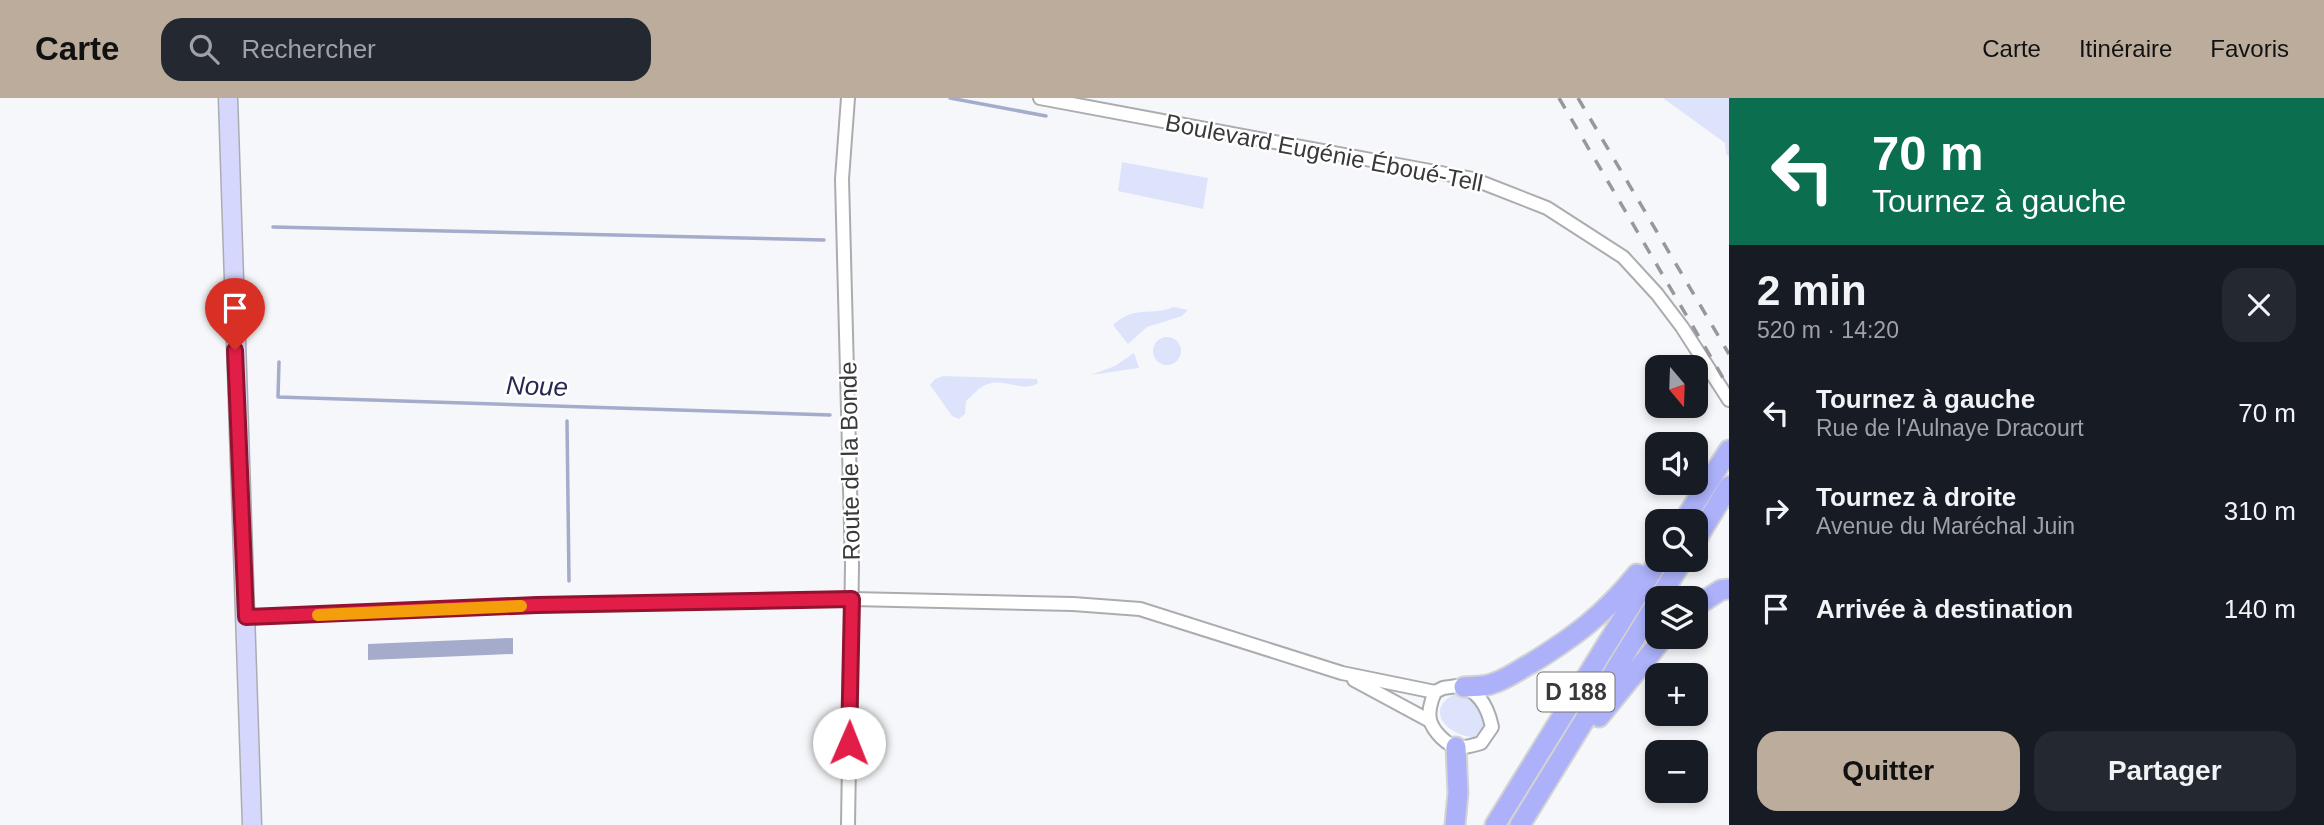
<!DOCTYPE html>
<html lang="fr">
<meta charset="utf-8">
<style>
body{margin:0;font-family:Helvetica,sans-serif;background:#242831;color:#f1f3f6;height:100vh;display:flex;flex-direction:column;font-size:26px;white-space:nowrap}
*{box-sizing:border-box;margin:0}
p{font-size:23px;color:#9ea1a6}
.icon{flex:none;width:38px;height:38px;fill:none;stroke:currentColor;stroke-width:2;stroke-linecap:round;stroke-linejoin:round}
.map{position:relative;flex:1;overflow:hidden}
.details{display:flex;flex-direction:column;background:#171b24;width:595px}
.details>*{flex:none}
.hud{background:#0b6e4f;color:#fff;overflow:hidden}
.needle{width:46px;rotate:161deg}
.buttons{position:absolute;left:1645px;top:257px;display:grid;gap:14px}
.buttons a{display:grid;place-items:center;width:63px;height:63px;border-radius:14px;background:#171b24;box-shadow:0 4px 10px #0003;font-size:35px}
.pin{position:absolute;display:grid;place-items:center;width:60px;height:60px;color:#fff;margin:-72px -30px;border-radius:50% 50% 50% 0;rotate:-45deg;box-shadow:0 0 7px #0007}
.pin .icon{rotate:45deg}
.me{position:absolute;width:77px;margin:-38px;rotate:1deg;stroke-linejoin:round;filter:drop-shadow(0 0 5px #0008)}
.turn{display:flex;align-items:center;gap:24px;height:147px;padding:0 28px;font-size:32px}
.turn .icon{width:91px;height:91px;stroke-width:2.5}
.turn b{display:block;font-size:49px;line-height:60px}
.round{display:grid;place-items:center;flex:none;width:74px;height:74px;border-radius:21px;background:#242831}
.headline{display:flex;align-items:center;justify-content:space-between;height:119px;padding:0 28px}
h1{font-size:42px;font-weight:700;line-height:52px}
.button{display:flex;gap:14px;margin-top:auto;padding:14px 28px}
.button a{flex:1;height:80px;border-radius:21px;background:#bbac9c;color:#111;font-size:28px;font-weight:700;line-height:80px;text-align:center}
.button a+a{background:#242831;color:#f1f3f6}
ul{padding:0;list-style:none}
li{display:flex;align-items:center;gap:21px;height:98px;padding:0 28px}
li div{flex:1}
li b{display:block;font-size:26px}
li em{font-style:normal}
header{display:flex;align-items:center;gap:42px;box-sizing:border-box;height:98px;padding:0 35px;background:#bbac9c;color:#111}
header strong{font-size:33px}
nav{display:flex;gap:38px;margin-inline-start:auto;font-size:24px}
.search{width:490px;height:63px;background:#242831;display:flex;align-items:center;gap:18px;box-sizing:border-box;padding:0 24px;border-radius:21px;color:#9ea1a6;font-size:26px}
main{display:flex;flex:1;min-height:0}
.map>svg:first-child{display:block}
.green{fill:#dee3fc}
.water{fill:#a5abca}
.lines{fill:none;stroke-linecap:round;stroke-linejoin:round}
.stream{stroke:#a5abca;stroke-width:3.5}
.street-casing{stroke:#abacaf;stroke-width:16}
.secondary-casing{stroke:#abacaf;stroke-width:21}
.primary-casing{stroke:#d3d3d4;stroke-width:23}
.street{stroke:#fff;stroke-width:12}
.secondary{stroke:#d5d8fc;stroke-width:18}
.primary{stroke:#acb1f9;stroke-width:19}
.rail{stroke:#98989b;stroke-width:3.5;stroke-dasharray:12 12;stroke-linecap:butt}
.route-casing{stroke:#92132f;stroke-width:18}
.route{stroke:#e11d48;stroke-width:12}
.slow{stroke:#f59e0b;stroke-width:12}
.labels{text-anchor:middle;stroke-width:5;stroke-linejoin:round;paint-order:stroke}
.shield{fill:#fff;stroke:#747476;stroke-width:2}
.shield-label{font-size:23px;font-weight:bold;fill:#39393b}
.street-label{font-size:24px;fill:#39393b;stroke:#fff}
.water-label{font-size:26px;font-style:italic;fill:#252952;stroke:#fff}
</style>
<header>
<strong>Carte</strong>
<div class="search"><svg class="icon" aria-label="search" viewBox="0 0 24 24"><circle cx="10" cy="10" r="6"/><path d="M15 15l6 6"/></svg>Rechercher</div>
<nav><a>Carte</a><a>Itinéraire</a><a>Favoris</a></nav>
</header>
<main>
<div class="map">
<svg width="1729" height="727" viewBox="0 0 1729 727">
<rect width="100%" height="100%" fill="#f6f7fa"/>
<g class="green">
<polygon points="1663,0 1729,0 1729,58 1726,56 1725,45"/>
<polygon points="1122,64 1208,80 1203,111 1118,93"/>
<path d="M 1174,209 L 1188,212 L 1182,218 L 1147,229 L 1128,246 L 1113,227 C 1136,206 1149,219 1174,209 Z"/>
<circle cx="1167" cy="253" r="14"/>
<polygon points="1134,255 1139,270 1091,277 1115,268"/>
<path d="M 943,278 L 1037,281 L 1038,285 C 1024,295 1004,280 988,286 C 979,289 973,297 966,303 L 965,316 L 959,321 L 952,318 L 930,287 L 935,281 Z"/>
<path d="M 1453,597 C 1469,596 1485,613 1484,630 L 1474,639 C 1451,639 1423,614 1453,597 Z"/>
</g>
<polygon class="water" points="513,540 513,556 368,562 368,546"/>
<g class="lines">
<g class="stream">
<polyline points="950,0 1046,18"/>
<polyline points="273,129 824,142"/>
<polyline points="279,264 278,299 830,317"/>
<polyline points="567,323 569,483"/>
</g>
<g class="street-casing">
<g id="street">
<polyline points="1040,0 1473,81 1547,110 1623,159 1657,196 1682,229 1729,302"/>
<polyline points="246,519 537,507 852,501 1073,506 1140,511 1342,575 1435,594"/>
<polyline points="1354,582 1430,623"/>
<path d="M 1457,588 C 1479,591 1488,610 1492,629 L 1481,645 C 1474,647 1466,650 1458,649 C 1447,648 1433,633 1430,622 C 1428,613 1431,603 1435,594 L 1443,590 Z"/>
<polyline points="848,727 852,467 842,81 848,0"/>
</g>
</g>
<g class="secondary-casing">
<polyline id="secondary" points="228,0 252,727"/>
</g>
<g class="primary-casing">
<g id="primary">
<polyline points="1683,424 1729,352"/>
<polyline points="1696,442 1729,388"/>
<polyline points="1659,500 1683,462"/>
<polyline points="1696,508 1721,492 1729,491"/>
<path d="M 1464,589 C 1473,588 1483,589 1491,586 C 1505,582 1517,573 1530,566 C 1574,539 1605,516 1637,476"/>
<polyline points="1599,619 1664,539"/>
<polyline points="1455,727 1458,695 1456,649"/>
<polyline points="1495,727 1659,462"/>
<polyline points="1520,727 1657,504"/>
</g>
</g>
<use href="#street" class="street"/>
<use href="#secondary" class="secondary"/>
<use href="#primary" class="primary"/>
<g class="rail">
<polyline points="1559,0 1729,290"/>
<polyline points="1578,0 1729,256"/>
</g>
</g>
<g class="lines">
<g class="route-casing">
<polyline id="route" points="235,252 246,519 537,507 852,501 849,645"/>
</g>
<use href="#route" class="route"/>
<polyline class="slow" points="318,517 521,508"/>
</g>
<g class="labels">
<rect class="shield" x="1537.5" y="574.5" width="77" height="39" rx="5"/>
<g class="shield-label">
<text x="1576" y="602">D 188</text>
</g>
<g class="street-label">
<text transform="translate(1324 55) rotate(11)" y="8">Boulevard Eugénie Éboué-Tell</text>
<text transform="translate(850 363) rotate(-91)" y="8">Route de la Bonde</text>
</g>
<g class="water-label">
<text transform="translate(537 288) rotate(2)" y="9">Noue</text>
</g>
</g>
</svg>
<div class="buttons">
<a><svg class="needle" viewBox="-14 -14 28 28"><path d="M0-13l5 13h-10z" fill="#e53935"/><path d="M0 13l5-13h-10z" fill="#9ea1a6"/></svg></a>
<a><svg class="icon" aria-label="sound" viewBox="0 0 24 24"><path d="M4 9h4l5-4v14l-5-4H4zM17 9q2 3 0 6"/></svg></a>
<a><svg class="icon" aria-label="search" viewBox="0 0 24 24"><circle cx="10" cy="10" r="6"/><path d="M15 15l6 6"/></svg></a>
<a><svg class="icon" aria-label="layers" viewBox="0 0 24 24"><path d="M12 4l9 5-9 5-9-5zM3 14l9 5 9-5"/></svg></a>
<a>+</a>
<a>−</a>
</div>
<div class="pin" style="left:235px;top:252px;background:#d93025"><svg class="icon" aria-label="arrive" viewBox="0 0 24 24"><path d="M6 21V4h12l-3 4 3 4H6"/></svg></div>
<svg class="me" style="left:849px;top:645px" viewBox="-20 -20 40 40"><circle r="19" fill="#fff"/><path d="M0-13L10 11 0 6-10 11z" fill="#e11d48"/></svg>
</div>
<section class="details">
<div class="hud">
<div class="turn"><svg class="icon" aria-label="left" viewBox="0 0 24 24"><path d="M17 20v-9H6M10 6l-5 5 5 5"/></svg><div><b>70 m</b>Tournez à gauche</div></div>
</div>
<div class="headline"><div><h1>2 min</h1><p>520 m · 14:20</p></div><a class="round"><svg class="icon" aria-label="close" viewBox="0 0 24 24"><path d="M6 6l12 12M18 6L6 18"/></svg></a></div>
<ul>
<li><svg class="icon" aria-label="left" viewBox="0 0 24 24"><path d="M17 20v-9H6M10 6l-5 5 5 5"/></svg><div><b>Tournez à gauche</b><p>Rue de l'Aulnaye Dracourt</p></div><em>70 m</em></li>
<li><svg class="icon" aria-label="right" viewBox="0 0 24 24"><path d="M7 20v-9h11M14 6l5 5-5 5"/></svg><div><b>Tournez à droite</b><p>Avenue du Maréchal Juin</p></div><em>310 m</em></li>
<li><svg class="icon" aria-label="arrive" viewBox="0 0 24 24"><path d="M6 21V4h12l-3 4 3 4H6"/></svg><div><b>Arrivée à destination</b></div><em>140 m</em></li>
</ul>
<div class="button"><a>Quitter</a><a>Partager</a></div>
</section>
</main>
